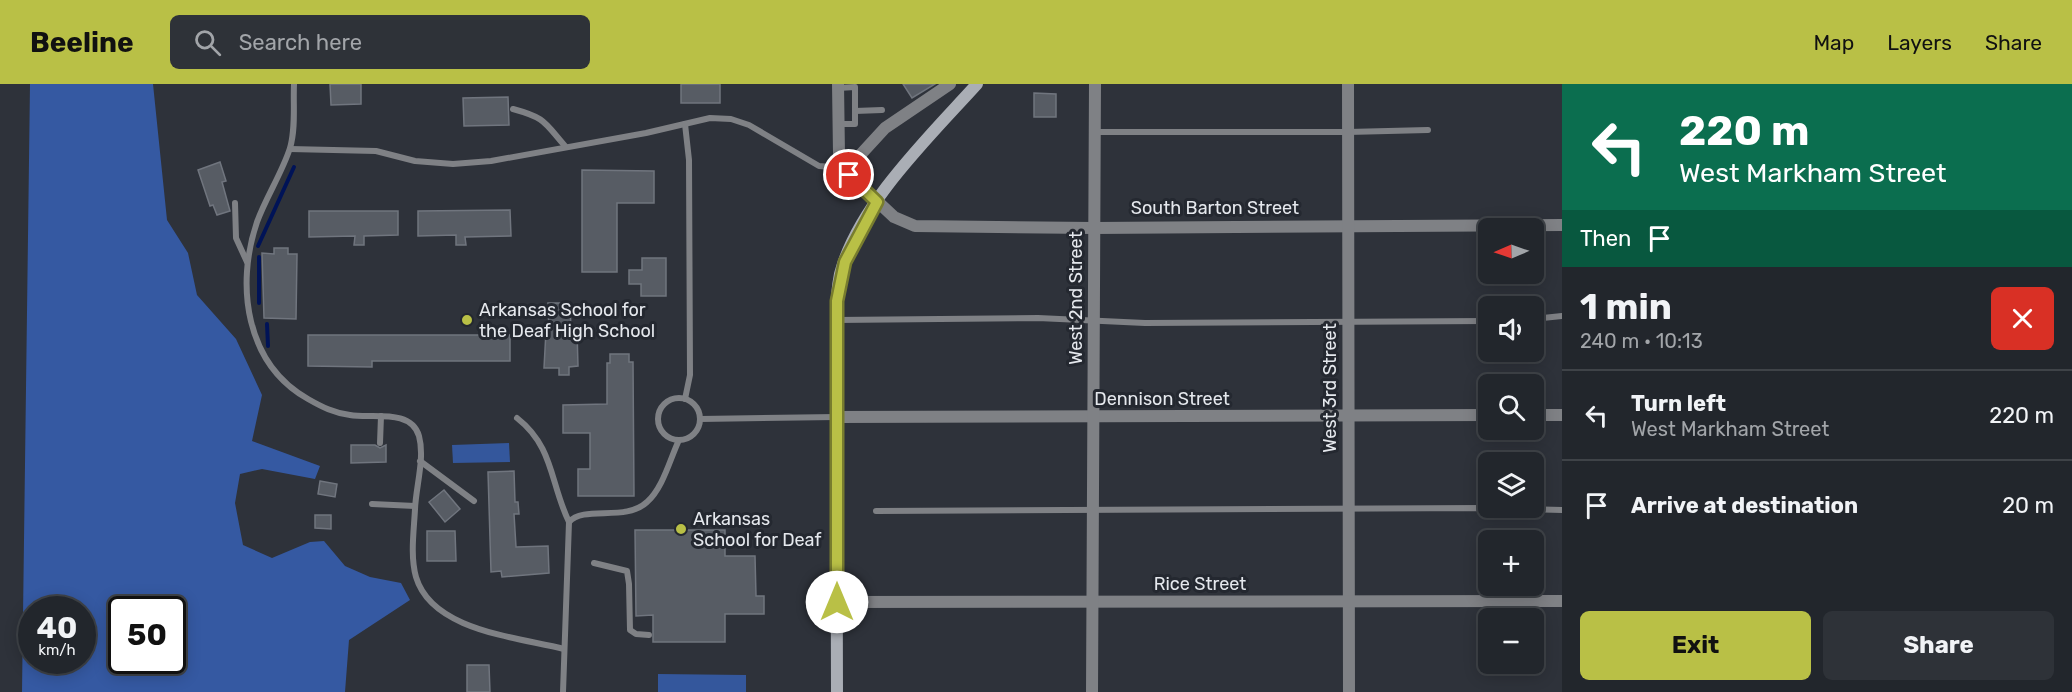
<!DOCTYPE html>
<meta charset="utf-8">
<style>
body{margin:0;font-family:Rubik,sans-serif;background:#2e3238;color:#f1f3f6;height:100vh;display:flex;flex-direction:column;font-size:22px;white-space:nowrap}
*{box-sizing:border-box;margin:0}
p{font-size:20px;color:#a2a5a9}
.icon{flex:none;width:33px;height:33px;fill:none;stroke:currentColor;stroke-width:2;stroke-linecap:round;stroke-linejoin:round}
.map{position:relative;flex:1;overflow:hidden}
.sheet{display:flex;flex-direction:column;background:#22262c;width:510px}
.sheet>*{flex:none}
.banner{background:#0b6e4f;color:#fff;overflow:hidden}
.needle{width:39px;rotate:268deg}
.controls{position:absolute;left:1478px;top:134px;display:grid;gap:12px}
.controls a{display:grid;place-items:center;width:66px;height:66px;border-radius:9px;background:#22262c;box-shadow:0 3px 15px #0003,0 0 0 2px #3f4348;font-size:30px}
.speed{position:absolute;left:18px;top:512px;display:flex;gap:12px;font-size:30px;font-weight:700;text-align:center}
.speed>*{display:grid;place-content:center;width:78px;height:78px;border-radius:50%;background:#22262c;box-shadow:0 3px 15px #0003,0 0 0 2px #3f4348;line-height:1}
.speed small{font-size:15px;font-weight:400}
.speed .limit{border:3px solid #111;border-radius:9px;background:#fff;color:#111}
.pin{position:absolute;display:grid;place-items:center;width:51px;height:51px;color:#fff;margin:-26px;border:3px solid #fff;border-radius:50%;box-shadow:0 2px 6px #0007}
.me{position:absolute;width:66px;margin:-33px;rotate:0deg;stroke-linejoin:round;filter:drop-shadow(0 0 4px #0008)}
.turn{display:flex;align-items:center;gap:21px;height:126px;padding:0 18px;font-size:27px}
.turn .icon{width:78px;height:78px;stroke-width:2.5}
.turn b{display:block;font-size:42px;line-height:51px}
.then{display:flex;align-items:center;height:57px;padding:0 18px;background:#0003;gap:12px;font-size:22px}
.round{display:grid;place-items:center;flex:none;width:63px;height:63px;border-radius:9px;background:#2e3238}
.headline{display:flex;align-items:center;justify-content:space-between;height:102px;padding:0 18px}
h1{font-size:36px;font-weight:700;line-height:45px}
.primary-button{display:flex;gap:12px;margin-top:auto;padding:12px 18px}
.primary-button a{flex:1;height:69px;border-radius:9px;background:#b9c046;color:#111;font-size:24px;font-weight:700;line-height:69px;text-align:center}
.primary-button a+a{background:#2e3238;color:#f1f3f6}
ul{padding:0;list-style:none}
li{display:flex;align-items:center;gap:18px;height:90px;padding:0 18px;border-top:2px solid #3f4348}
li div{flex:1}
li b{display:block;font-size:22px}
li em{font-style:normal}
header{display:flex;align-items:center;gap:36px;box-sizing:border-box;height:84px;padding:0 30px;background:#b9c046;color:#111}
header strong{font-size:28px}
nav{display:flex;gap:33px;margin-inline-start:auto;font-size:21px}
.search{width:420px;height:54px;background:#2e3238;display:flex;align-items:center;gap:15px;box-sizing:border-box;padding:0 21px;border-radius:9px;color:#a2a5a9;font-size:22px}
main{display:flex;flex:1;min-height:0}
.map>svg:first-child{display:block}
.green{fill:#34579c}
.forest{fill:#3559a2;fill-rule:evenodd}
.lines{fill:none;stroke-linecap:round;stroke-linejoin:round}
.stream{stroke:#001357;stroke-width:4}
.building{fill:#575c64;stroke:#70757e;stroke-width:1.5}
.lane{stroke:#7f8185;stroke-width:6}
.street{stroke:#7f8185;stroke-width:12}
.secondary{stroke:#aaaeb5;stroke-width:12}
.route-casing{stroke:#787d2e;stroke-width:15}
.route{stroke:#b9c046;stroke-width:10}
.poi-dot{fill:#b9c046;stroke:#242830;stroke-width:2}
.labels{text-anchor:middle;stroke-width:6;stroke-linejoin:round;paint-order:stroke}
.street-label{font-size:18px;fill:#e5e8ed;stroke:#242830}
.poi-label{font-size:18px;fill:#e5e8ed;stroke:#242830;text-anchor:start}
</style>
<header>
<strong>Beeline</strong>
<div class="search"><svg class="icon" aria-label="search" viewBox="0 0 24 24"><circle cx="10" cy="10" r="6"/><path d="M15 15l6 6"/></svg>Search here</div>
<nav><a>Map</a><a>Layers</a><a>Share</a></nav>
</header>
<main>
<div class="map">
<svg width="1562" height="608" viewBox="0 0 1562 608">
<rect width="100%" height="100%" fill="#2e323a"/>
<g class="green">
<polygon points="509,359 510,378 453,379 452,361"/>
<polygon points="658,590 746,591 746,608 658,608"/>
</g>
<path class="forest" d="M 30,0 L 153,0 L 167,136 L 188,169 L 197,211 L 236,255 L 262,311 L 252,357 L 320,382 L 315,395 L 262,385 L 240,390 L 235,419 L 243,461 L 272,474 L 310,458 L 324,457 L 345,482 L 370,493 L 401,499 L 410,516 L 349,556 L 345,608 L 22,608 ZM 32,525 L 82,525 L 82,576 L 32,576 ZM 122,525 L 172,525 L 172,576 L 122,576 Z"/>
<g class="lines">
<g class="stream">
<polyline points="258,162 294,83"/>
<polyline points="259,173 259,219"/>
<polyline points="267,240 268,262"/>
</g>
</g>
<g class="building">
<polygon points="330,0 361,0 361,20 331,21"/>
<rect x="681" y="0" width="39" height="19"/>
<polygon points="903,0 935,0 912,14"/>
<polygon points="1034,9 1056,10 1056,33 1034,33"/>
<polygon points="508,13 509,41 464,42 463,14"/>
<polygon points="220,78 226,97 222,98 230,127 217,131 213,121 210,122 198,86"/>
<polygon points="582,86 654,87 654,119 617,119 617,188 582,188"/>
<polygon points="510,126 511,152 465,153 466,161 456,161 456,151 418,152 418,127"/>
<polygon points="309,127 398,127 398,151 364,152 364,161 354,161 355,152 309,153"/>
<polygon points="274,164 288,164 288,170 297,170 296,235 264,234 262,169 274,170"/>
<polygon points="642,174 666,174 666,212 641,212 641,200 629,200 629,186 642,186"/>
<polygon points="548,219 570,219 571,246 577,246 578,282 569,283 569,291 559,291 559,284 544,284 546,247 549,247"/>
<polygon points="308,251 510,251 510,277 372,277 372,283 308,282"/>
<polygon points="610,270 629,270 629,278 633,278 634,412 578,412 578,385 590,385 590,349 563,349 563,321 607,320 607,279 610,279"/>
<polygon points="351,361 375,361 380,364 386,361 386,378 351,379"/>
<polygon points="514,387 515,418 518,418 519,430 514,430 516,463 548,462 549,489 502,493 501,487 491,488 488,388"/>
<polygon points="320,397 337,400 335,413 318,410"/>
<polygon points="444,406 460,425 445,438 429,418"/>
<polygon points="315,431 331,431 331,445 315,444"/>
<polygon points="635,446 725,446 725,472 755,472 756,512 764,512 764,530 725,530 725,558 653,558 653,531 636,532"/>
<polygon points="427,447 455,447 456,477 427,477"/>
<polygon points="467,581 489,581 490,608 467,608"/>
</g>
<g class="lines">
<g class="lane">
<path d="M 294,0 C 293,20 296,44 290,64 C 282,89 266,113 257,138 C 235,202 246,280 308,315 C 322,323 334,329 350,331 C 371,335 411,324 419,352 C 425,374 416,402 415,425 C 414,446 410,472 416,493 C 432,547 517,553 564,565"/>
<polyline points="838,4 855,3 855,40 839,40"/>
<path d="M 513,25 C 546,34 544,38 565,62"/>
<polyline points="855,27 882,26"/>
<polyline points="1095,48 1348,48 1428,46"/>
<polyline points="290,65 376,67 415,77 453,80 491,77 646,49 710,34 731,35 749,41 819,82 844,84"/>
<polyline points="235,119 236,154 247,178"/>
<polyline points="1533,235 1562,232"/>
<polyline points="836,236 1038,234 1145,239 1488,237"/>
<circle cx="679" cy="335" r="21"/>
<polyline points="685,315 690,291 689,76 685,40"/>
<path d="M 517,334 C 554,363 550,399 569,438"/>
<polyline points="700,335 836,333"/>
<polyline points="380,359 381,332"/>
<polyline points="420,377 474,417"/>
<polyline points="372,420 415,422"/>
<polyline points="876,427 1482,424 1562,426"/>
<polyline points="594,479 627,487 629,500 630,546 636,550 649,551"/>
<path d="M 563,608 L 569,438 C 584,421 626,438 647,418 C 663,404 670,375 679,356"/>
</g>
<g class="street">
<polyline points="838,0 839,70 846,88 894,133 915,142 1094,144 1562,141"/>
<polyline points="1348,0 1349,608"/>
<polyline points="844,84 851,81 885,44 950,0"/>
<polyline points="1533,331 1562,331"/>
<polyline points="836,333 1488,331"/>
<polyline points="837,518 1562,517"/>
<polyline points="1092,608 1095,0"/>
</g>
<path class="secondary" d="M 837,608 L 836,236 C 836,221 837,205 840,190 C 858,121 930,52 977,0"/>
</g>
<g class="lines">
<g class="route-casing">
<polyline id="route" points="837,518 837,217 845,178 877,118 849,91"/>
</g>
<use href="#route" class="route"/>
</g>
<g class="poi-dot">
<circle cx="467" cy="236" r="6"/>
<circle cx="681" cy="445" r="6"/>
</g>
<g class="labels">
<g class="street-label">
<text x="1215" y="130">South Barton Street</text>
<text transform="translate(1076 214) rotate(-90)" y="6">West 2nd Street</text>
<text transform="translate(1330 304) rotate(-90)" y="6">West 3rd Street</text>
<text x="1162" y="321">Dennison Street</text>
<text x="1200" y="506">Rice Street</text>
</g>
<g class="poi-label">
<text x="479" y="232">Arkansas School for<tspan x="479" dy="21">the Deaf High School</tspan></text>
<text x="693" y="441">Arkansas<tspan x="693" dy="21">School for Deaf</tspan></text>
</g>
</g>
</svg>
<div class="controls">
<a><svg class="needle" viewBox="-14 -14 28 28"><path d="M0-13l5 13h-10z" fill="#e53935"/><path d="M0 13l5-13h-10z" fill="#a2a5a9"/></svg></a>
<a><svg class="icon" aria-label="sound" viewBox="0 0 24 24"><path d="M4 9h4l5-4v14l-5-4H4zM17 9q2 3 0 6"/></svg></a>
<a><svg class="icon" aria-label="search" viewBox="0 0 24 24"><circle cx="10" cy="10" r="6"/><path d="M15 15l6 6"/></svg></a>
<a><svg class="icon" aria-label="layers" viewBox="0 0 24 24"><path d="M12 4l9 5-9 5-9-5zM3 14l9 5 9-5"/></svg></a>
<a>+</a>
<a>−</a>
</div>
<div class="speed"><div>40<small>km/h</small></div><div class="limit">50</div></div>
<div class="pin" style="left:849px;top:91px;background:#d93025"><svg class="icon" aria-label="arrive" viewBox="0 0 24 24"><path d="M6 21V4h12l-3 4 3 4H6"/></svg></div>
<svg class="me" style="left:837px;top:518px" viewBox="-20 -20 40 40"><circle r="19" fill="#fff"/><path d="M0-13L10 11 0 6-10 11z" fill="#b9c046"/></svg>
</div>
<section class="sheet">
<div class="banner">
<div class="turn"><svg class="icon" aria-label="left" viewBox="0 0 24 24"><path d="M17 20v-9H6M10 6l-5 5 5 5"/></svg><div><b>220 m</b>West Markham Street</div></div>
<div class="then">Then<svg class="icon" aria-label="arrive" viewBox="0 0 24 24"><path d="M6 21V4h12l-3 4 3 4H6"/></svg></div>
</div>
<div class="headline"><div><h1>1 min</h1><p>240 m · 10:13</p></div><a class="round" style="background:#d93025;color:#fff"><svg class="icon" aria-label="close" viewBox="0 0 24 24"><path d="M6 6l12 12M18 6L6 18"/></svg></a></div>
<ul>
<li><svg class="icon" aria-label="left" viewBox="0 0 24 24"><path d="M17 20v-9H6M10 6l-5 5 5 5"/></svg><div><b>Turn left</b><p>West Markham Street</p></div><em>220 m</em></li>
<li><svg class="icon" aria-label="arrive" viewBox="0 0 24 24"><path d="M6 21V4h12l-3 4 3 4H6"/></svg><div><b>Arrive at destination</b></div><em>20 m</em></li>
</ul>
<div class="primary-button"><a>Exit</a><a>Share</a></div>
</section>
</main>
